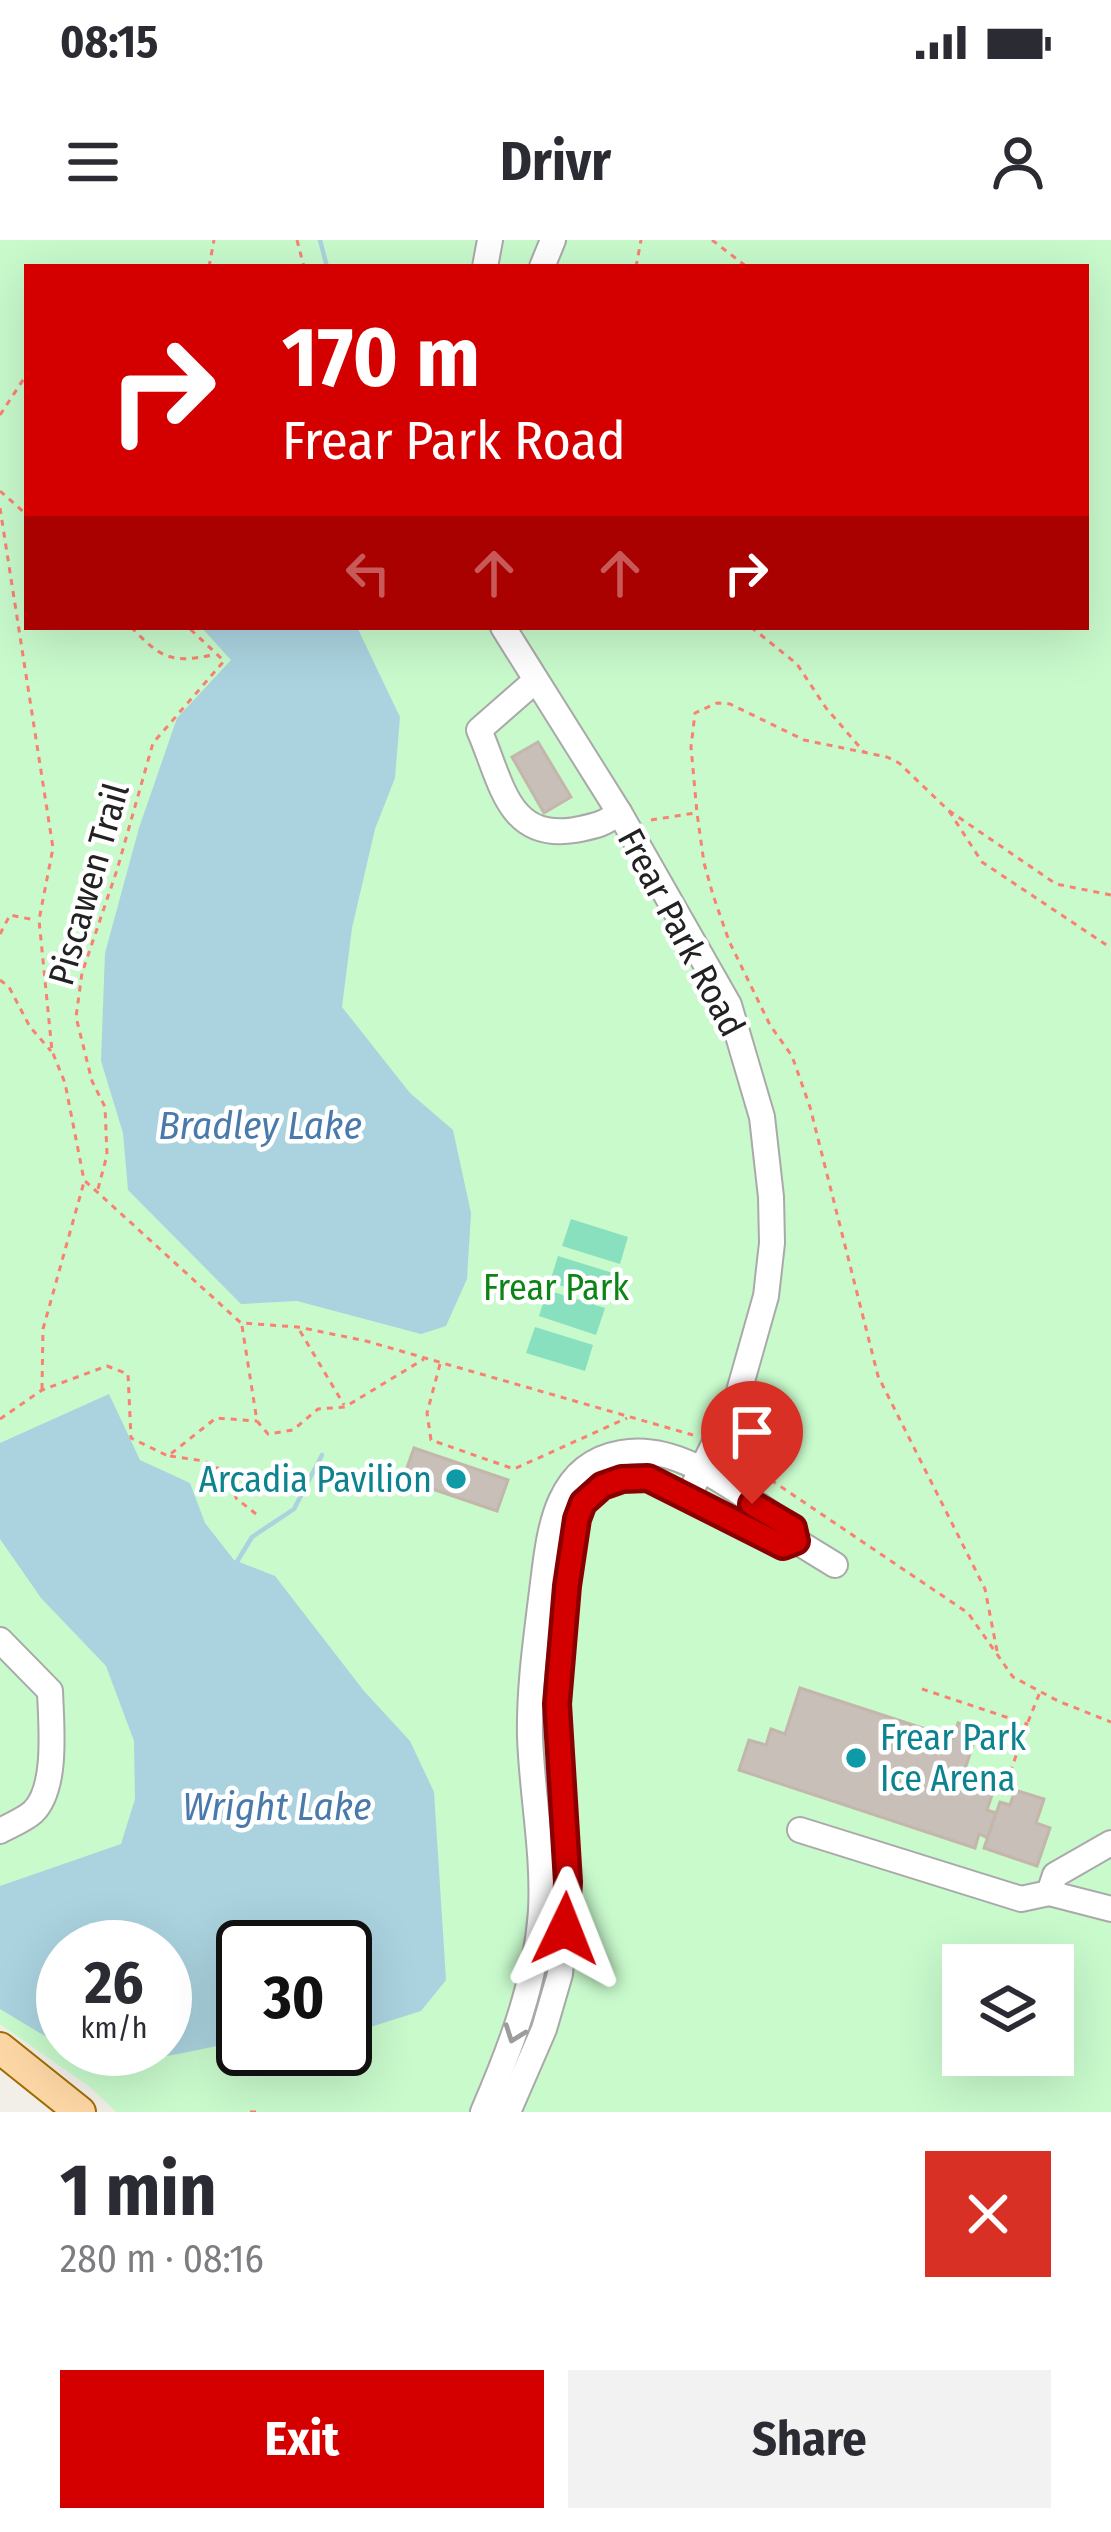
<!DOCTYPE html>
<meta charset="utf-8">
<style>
body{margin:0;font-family:"Fira Sans Condensed",sans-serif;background:#f2f2f3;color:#2b2b33;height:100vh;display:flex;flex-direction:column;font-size:45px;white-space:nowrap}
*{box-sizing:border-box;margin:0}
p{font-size:39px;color:#7c7c81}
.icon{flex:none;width:66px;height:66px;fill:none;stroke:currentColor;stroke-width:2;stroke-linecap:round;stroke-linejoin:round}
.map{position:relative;height:1872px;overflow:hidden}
.details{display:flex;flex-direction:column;background:#fff;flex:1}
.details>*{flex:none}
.top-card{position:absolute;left:24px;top:24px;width:1065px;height:366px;border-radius:0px;box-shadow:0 12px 48px #0002;background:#d40000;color:#fff;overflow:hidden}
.buttons{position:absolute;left:942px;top:1704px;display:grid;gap:24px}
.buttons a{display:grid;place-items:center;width:132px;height:132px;border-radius:0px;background:#fff;box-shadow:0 12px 48px #0002;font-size:60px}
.speed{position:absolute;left:36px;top:1680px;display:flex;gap:24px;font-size:60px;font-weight:700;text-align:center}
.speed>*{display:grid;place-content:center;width:156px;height:156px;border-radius:50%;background:#fff;box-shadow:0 12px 48px #0002;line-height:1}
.speed small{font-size:30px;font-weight:400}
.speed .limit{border:6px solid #111;border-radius:18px;background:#fff;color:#111}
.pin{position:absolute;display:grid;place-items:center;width:102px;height:102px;color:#fff;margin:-123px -51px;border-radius:50% 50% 50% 0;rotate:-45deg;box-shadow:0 0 12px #0007}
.pin .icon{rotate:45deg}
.me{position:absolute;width:132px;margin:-66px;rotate:2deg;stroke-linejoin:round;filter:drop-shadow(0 0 9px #0008)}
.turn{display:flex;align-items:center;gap:42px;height:252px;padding:0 60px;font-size:54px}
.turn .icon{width:156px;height:156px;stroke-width:2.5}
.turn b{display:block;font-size:84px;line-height:102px}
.lanes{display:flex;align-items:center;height:114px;padding:0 60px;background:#0003;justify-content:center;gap:60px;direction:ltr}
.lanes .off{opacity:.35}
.round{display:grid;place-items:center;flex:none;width:126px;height:126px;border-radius:0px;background:#f2f2f3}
.headline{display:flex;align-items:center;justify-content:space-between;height:204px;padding:0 60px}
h1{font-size:72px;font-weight:700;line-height:90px}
.primary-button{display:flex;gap:24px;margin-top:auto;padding:24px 60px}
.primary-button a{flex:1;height:138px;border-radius:0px;background:#d40000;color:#fff;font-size:48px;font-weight:700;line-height:138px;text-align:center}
.primary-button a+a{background:#f2f2f3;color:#2b2b33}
.status{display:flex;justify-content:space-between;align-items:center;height:84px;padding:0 60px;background:#fff;direction:ltr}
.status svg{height:33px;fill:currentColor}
header{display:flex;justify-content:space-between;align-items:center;height:156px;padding:0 60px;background:#fff;font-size:54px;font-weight:700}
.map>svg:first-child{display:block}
.park{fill:#c8facc;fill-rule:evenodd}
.pitch{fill:#88e0be}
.water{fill:#aad3df}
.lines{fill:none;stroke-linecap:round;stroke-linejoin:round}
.stream{stroke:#aad3df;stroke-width:4.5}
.building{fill:#c7bfb8;stroke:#c4b6ab;stroke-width:3}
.minor-casing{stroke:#a9a9a9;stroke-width:28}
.major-casing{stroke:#a06b00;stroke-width:34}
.path{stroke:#fa8072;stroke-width:3;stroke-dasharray:6 6;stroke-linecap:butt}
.minor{stroke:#fff;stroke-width:24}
.major{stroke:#fcd6a4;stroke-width:30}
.oneway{stroke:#9c9c9c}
.route-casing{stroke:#8a0000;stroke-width:30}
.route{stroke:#d40000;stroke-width:21}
.culture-dot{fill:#0f9aa8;stroke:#fff;stroke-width:4.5}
.labels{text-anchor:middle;stroke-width:9;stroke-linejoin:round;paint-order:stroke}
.street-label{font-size:36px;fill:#222;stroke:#fff}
.park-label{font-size:36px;fill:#0c8416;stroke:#fff}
.culture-label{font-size:36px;fill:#0d838f;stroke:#fff;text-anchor:end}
.water-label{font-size:39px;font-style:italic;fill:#4a7aab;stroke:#fff}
</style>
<div class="status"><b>08:15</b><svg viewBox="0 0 49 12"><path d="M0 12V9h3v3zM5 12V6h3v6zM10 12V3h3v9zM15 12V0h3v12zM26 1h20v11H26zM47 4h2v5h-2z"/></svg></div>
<header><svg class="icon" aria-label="menu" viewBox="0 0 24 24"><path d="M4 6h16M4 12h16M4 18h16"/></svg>Drivr<svg class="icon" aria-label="person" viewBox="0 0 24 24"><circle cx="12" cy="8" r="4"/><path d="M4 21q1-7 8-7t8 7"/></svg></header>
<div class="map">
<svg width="1111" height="1872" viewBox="0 0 1111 1872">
<rect width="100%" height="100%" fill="#f2efe9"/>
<path class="park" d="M 0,0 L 1111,0 L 1111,1872 L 116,1872 L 91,1848 L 0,1784 ZM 27,27 L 1086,27 L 1086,387 L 27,387 ZM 63,1707 L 165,1707 L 165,1809 L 63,1809 ZM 243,1707 L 345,1707 L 345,1809 L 243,1809 ZM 963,1725 L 1053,1725 L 1053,1815 L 963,1815 Z"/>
<g class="pitch">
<polygon points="571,979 628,997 620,1024 562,1006"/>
<polygon points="558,1016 616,1034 608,1061 550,1042"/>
<polygon points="547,1050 605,1068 596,1095 539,1076"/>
<polygon points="535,1087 593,1105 585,1131 526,1113"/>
</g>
<g class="water">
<polygon points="201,387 357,387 400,477 395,538 375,589 352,688 342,767 410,853 453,890 471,973 467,1039 446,1086 421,1094 297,1061 241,1064 128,950 123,893 101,821 105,713 139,588 177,478 231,420"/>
<path d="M 109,1154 L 140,1220 L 190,1243 L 205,1283 L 234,1320 L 275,1336 L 364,1451 L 410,1501 L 434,1552 L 446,1740 L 421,1771 L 345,1795 L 345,1707 L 243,1707 L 243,1801 C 192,1809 111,1836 67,1809 L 165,1809 L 165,1707 L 63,1707 L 63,1807 L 0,1769 L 0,1646 L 121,1604 L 135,1559 L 134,1501 L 106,1426 L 41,1358 L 0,1299 L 0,1203 Z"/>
</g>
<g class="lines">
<g class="stream">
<polyline points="320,0 327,27"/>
<polyline points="235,1325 252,1297 294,1269 322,1215"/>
</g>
</g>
<g class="building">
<polygon points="538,502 571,557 544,573 512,517"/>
<polygon points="414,1208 508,1240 497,1271 403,1239"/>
<polygon points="800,1448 953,1498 958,1483 978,1490 962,1538 994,1549 987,1570 996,1573 988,1598 979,1594 975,1608 739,1530 749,1500 766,1505 771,1489 785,1494"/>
<polygon points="1015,1550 1044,1559 1036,1583 1050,1588 1037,1626 984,1608 1000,1562 1010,1565"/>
</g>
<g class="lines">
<g class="minor-casing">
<g id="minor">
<polyline points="485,27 490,0"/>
<polyline points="542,27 553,0"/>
<polyline points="503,387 619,572 729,765 762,877 771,957 772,1003 766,1056 738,1155 688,1257"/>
<path d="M 535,441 L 479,490 C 502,542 507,601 575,590 C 594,586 604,585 619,572"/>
<path d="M 0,1400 L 50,1451 C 51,1484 58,1548 33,1572 C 24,1580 11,1585 0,1591"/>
<polyline points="800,1590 1021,1659 1049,1653 1055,1635 1111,1603"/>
<polyline points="1049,1653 1111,1669"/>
<path d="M 483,1872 C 511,1807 536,1742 541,1671 C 544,1612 532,1555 530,1497 C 529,1448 536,1400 542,1351 C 549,1296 553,1225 621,1213 C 683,1201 743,1258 793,1288 L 796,1301 L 835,1325"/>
<polyline points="508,1872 544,1789 560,1734 568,1642 557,1464 567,1346 577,1279 583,1263 602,1246 621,1239 648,1238 783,1306 796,1301"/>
</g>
</g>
<g class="major-casing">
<polyline id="major" points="0,1808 80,1872"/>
</g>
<g class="path">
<polyline points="297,0 304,27"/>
<polyline points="712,0 747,27"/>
<polyline points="209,27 214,0"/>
<polyline points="636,27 641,0"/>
<polyline points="0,175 27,134"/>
<polyline points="0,251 27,275"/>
<polyline points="0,268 53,608 39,680 52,811 65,843 84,940 241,1083 298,1087 366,1101 693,1195"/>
<path d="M 131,387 C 160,417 170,424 212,415"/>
<polyline points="751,387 797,424 826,468 864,512"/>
<polyline points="949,571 982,622 1111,708"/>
<polyline points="651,580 695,573"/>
<polyline points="0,694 10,675 35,680"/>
<polyline points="0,740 9,747 30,787 51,811"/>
<polyline points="98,949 107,915 105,867 92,841 76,777 82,733 117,630 153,503 224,421 188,387"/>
<polyline points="242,1086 257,1181 268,1194 293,1190 318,1169 345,1167 424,1119"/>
<polyline points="300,1091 344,1165"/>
<polyline points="440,1124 427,1173 431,1200 514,1229 627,1178"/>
<polyline points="42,1149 43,1089 84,942"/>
<polyline points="0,1179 42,1150 107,1126 128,1134 131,1198 168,1216 216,1178 257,1181"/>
<polyline points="731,1213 968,1373 1013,1437 1058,1461 1111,1482"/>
<polyline points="170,1216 204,1221 231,1235 236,1258 256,1274"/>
<polyline points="997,1411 985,1349 878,1136 810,867 792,816 770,785 729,701 713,655 704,623 697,573 691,507 695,473 717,463 730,464 804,500 887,517 899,523 948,570 1056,644 1111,655"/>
<polyline points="922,1449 1027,1484 1002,1556"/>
<polyline points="1028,1482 1040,1452"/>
<polyline points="250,1872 260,1872"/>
</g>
<use href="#minor" class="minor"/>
<use href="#major" class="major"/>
</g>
<defs><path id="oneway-chevron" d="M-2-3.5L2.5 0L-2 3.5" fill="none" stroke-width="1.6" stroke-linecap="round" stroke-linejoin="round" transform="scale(3)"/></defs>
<use class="oneway" href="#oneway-chevron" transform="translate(514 1794) rotate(110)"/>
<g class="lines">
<g class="route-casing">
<polyline id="route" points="565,1689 568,1642 557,1464 567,1346 577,1279 583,1263 602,1246 622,1239 648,1238 783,1306 796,1301 793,1288 752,1264"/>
</g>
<use href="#route" class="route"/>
</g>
<g class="culture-dot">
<circle cx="456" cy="1239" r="12"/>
<circle cx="856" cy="1518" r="12"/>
</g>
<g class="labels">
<g class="street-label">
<text transform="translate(88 644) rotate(-74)" y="13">Piscawen Trail</text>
<text transform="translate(682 692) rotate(62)" y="13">Frear Park Road</text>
</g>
<g class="park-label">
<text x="556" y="1060">Frear Park</text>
</g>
<g class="culture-label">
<text x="432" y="1252">Arcadia Pavilion</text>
<text x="880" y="1510" text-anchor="start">Frear Park<tspan x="880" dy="41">Ice Arena</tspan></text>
</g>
<g class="water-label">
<text x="260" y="899">Bradley Lake</text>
<text x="277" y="1580">Wright Lake</text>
</g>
</g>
</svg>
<div class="buttons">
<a><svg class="icon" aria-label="layers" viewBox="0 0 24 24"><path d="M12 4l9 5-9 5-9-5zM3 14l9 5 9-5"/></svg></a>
</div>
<div class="speed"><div>26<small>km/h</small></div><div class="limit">30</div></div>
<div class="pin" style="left:752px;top:1264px;background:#d93025"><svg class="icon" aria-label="arrive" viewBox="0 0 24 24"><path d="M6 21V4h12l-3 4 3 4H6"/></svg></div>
<svg class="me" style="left:565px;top:1689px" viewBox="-20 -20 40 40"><path d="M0-17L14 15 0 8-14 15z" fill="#d40000" stroke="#fff" stroke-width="4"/></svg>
<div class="top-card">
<div class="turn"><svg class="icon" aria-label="right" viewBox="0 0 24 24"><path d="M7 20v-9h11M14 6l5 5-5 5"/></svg><div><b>170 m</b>Frear Park Road</div></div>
<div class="lanes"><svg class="icon off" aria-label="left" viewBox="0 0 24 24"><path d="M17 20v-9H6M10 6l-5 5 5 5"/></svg><svg class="icon off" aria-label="ahead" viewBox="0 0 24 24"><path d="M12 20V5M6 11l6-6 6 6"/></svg><svg class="icon off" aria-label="ahead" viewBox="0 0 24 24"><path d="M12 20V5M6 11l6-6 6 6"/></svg><svg class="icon" aria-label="right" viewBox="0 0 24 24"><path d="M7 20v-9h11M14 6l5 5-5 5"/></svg></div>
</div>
</div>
<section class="details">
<div class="headline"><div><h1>1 min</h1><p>280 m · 08:16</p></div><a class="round" style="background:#d93025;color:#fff"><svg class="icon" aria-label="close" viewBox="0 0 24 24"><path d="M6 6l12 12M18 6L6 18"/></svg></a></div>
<div class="primary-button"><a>Exit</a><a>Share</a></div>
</section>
